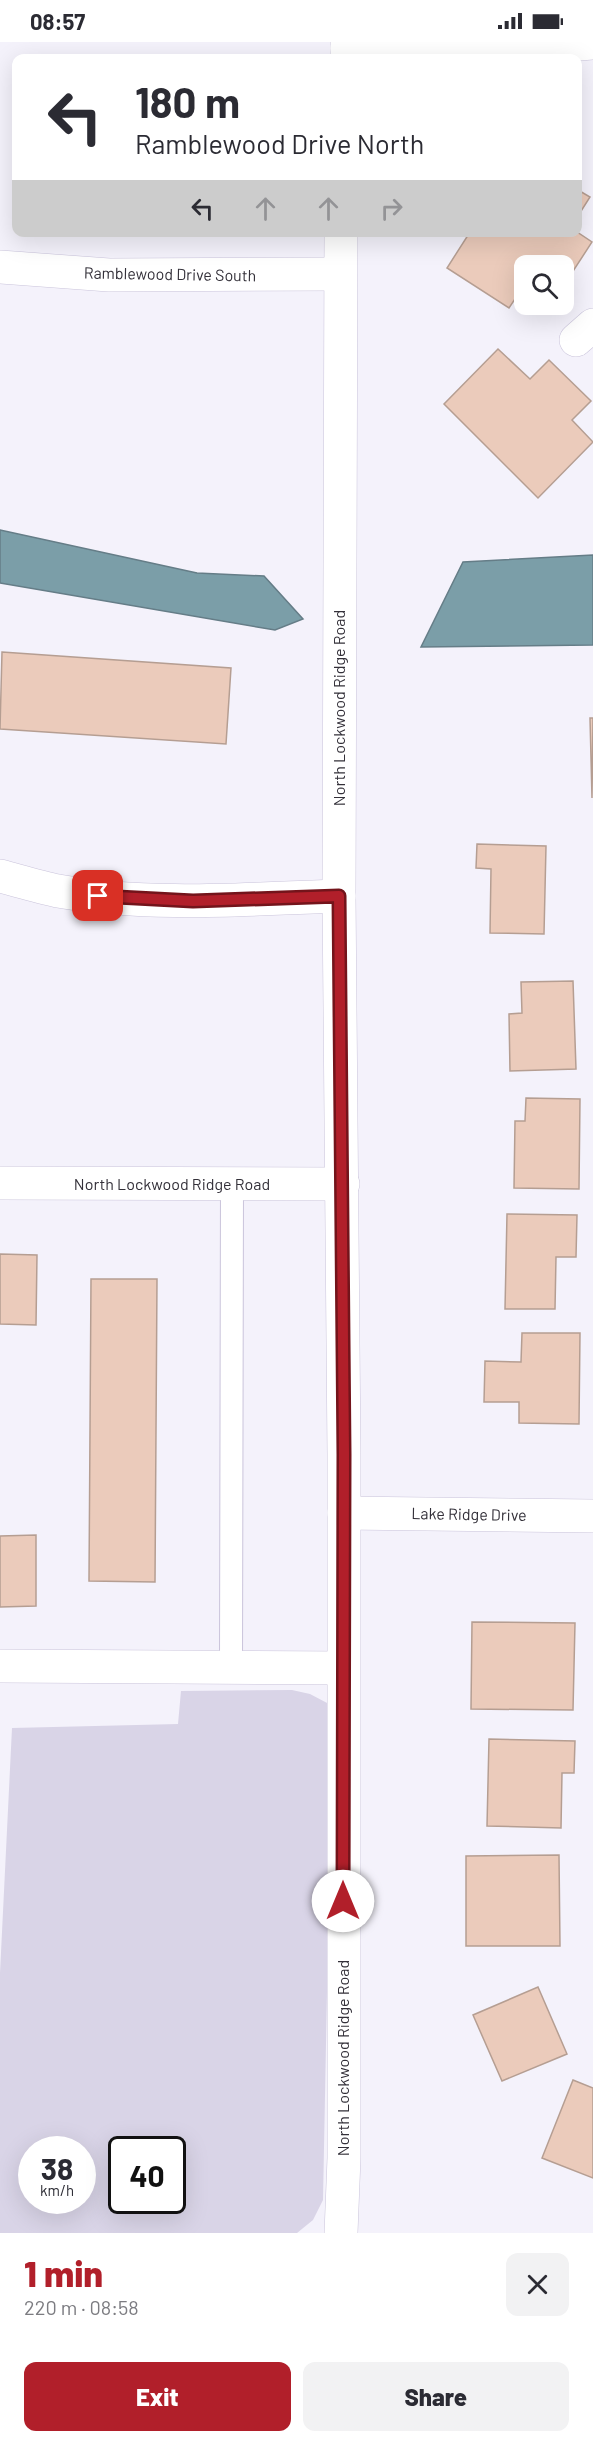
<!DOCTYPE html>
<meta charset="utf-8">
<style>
body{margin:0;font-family:Barlow,sans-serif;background:#f2f2f3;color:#2b2b33;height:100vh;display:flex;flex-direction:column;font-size:22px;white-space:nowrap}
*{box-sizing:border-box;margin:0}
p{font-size:20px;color:#7c7c81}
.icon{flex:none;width:33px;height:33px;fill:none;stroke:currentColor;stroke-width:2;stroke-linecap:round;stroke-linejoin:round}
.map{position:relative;height:2191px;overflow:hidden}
.details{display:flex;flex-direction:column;background:#fff;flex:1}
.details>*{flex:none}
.guide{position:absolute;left:12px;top:12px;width:570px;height:183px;border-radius:12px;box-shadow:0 6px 24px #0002;background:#fff;color:#2b2b33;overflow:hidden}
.buttons{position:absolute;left:514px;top:213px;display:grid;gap:12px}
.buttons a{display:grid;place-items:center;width:60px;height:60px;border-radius:12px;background:#fff;box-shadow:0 6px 24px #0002;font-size:30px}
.speed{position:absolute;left:18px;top:2094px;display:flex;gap:12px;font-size:30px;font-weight:700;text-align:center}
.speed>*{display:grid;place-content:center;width:78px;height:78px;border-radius:50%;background:#fff;box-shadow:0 6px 24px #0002;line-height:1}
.speed small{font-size:15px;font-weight:400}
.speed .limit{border:3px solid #111;border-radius:9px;background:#fff;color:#111}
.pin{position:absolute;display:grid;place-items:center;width:51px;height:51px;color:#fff;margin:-26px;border-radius:12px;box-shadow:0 3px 9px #0006}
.me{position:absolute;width:66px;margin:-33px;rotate:0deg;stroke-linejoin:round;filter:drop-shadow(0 0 4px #0008)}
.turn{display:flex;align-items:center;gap:21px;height:126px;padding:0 24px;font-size:27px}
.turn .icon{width:78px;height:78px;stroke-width:2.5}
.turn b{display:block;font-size:42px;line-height:51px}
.lanes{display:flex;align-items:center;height:57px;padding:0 24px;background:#0003;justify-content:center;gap:30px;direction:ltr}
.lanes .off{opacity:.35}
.round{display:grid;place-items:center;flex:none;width:63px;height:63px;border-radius:12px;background:#f2f2f3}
.head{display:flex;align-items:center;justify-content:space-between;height:102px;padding:0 24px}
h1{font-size:36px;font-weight:800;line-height:45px;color:#b11f2a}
.cta{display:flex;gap:12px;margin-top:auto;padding:12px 24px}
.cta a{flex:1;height:69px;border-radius:12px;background:#b11f2a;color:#fff;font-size:24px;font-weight:800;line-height:69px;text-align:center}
.cta a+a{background:#f2f2f3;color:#2b2b33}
.status{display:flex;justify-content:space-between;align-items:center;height:42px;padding:0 30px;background:#fff;direction:ltr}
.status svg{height:16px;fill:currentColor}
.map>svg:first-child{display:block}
.green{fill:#d9d4e7;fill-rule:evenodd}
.water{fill:#7b9ea8;stroke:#657d87;stroke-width:1.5}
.building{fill:#ebcbbb;stroke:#b59e92;stroke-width:1.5}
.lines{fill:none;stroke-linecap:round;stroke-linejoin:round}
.service-casing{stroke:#cac4db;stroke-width:24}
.minor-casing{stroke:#cac4db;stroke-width:34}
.tertiary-casing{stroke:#cac4db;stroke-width:34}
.service{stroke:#fff;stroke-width:22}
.minor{stroke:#fff;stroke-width:33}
.tertiary{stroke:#fff;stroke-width:33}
.route-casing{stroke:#73141b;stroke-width:15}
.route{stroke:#b11f2a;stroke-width:10}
.labels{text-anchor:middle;stroke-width:4.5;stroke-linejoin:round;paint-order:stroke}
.street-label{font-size:16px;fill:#333039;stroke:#fff}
</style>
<div class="status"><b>08:57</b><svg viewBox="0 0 49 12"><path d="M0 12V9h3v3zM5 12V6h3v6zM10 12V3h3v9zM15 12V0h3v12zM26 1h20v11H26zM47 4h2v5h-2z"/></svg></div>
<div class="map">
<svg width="593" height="2191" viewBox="0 0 593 2191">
<rect width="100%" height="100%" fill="#f4f2fb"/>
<path class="green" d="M 292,1648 L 310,1652 L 329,1662 L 332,1690 L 323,2158 L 313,2178 L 297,2191 L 0,2191 L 0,1931 L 12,1686 L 178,1682 L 181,1649 ZM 32,2108 L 82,2108 L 82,2158 L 32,2158 ZM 122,2108 L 172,2108 L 172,2158 L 122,2158 Z"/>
<g class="water">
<polygon points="0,488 197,531 264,534 303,577 275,588 0,541"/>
<polygon points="593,513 593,603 421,605 463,520"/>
</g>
<g class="building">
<polygon points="578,148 590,155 578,174"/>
<polygon points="470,190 577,190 592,200 564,243 564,224 525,224 525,242 509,266 447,226"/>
<polygon points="498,307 530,337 549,318 591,359 572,378 593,400 538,456 444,362"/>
<polygon points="2,610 231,626 226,702 0,687"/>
<polygon points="590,676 593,676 592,756"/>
<polygon points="477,802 546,804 544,892 490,891 491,827 476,826"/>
<polygon points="573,939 576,1027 510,1029 509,972 522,971 521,940"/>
<polygon points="526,1056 580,1057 579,1147 514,1146 515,1079 525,1079"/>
<polygon points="507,1172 577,1173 576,1215 556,1215 555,1267 505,1267"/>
<polygon points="0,1212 37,1213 36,1283 0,1282"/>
<polygon points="91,1237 157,1237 155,1540 89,1539"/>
<polygon points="522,1291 580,1291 579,1382 519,1381 519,1360 484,1360 485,1319 521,1320"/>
<polygon points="36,1493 36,1564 0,1565 0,1494"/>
<polygon points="472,1580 575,1581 573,1668 471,1667"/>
<polygon points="489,1697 575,1699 574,1731 562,1731 561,1786 487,1784"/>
<polygon points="559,1813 560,1904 466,1904 466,1814"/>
<polygon points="538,1945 567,2012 502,2039 473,1973"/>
<polygon points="573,2038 593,2046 593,2136 542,2116"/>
</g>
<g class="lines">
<g class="service-casing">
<polyline id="service" points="231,1624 232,1142"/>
</g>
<g class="minor-casing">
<g id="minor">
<polyline points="347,6 431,2 556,4 593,1"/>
<polyline points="0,225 109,233 339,232"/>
<polyline points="576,298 593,283"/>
<path d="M 0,834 C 19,839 39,845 58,849 C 151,865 246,857 339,854"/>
<polyline points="0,1141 343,1142"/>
<polyline points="344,1471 593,1474"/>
<polyline points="0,1624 343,1626"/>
</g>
</g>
<g class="tertiary-casing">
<g id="tertiary">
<polyline points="347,16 347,0"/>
<polyline points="341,190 339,854 344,1412 344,2116 341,2191"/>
</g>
</g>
<use href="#service" class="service"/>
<use href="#minor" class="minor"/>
<use href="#tertiary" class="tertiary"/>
</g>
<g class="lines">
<g class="route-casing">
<polyline id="route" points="98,854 193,859 339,854 344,1412 343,1859"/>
</g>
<use href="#route" class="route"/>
</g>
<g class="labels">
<g class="street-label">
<text transform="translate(170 232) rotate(1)" y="6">Ramblewood Drive South</text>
<text transform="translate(339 666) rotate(-90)" y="6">North Lockwood Ridge Road</text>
<text x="172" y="1148">North Lockwood Ridge Road</text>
<text transform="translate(469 1472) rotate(1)" y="6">Lake Ridge Drive</text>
<text transform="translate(343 2016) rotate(-90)" y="6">North Lockwood Ridge Road</text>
</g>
</g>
</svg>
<div class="buttons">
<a><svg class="icon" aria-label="search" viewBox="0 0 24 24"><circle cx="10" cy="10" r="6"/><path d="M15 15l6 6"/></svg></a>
</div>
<div class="speed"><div>38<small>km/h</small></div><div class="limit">40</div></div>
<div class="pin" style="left:98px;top:854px;background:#d93025"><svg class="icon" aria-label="arrive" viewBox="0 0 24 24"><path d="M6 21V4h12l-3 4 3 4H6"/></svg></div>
<svg class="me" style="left:343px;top:1859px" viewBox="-20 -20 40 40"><circle r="19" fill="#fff"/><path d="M0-13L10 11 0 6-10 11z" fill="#b11f2a"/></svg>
<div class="guide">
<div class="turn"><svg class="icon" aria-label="left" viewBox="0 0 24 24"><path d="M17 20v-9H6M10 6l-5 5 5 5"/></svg><div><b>180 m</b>Ramblewood Drive North</div></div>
<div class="lanes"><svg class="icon" aria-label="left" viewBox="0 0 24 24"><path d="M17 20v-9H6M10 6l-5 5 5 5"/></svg><svg class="icon off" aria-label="ahead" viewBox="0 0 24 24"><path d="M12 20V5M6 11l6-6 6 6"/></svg><svg class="icon off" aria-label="ahead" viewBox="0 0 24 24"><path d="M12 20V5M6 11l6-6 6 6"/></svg><svg class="icon off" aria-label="right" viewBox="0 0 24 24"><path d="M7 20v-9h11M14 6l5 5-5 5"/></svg></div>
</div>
</div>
<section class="details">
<div class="head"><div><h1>1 min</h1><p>220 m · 08:58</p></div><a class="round"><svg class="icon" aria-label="close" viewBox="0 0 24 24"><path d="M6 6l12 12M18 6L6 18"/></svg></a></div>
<div class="cta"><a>Exit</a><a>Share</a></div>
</section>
